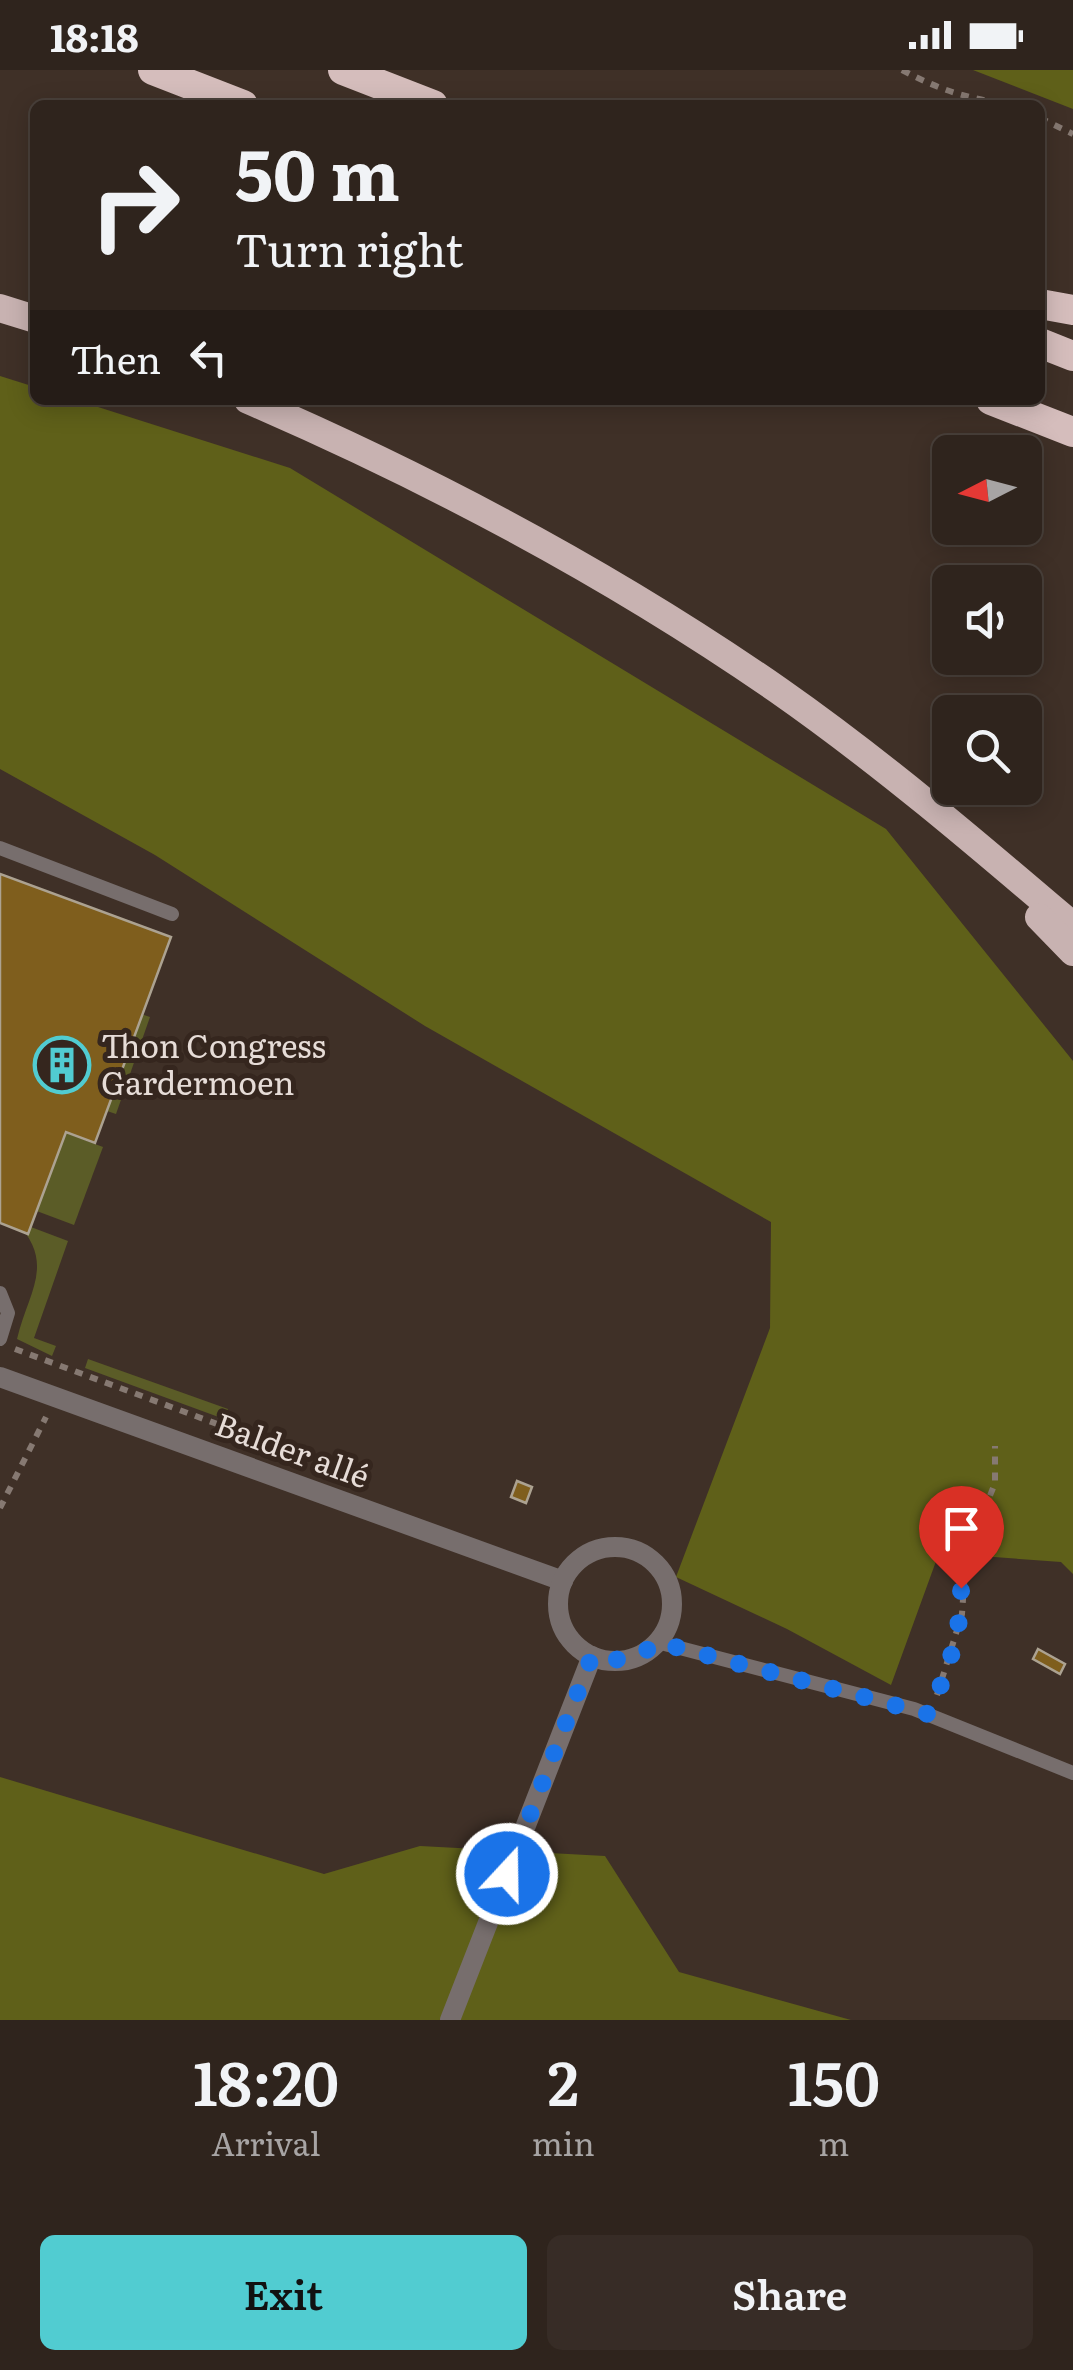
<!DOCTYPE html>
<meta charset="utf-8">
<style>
body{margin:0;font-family:Literata,serif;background:#372c26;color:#f1f3f6;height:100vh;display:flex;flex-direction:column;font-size:38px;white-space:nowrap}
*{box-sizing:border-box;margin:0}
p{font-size:32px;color:#a7a4a4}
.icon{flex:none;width:55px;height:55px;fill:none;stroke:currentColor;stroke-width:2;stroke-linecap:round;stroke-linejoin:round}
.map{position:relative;height:1950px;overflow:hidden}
.panel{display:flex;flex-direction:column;background:#2f241d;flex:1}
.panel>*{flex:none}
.banner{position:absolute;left:30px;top:30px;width:1015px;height:305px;border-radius:15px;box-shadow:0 5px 25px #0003,0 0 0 2px #4a413b;background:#2f241d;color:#f1f3f6;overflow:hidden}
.needle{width:65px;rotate:264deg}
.controls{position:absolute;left:932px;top:365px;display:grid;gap:20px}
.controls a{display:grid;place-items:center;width:110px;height:110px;border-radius:15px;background:#2f241d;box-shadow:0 5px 25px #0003,0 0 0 2px #4a413b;font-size:50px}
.pin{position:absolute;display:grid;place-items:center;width:85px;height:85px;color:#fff;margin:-102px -42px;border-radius:50% 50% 50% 0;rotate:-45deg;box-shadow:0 0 10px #0007}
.pin .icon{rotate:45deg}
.me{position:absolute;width:110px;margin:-55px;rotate:21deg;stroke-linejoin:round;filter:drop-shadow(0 0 8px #0008)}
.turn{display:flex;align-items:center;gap:35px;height:210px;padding:0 40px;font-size:45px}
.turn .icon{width:130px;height:130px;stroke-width:2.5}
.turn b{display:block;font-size:70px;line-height:85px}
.then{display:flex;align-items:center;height:95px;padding:0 40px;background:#0003;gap:20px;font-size:38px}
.eta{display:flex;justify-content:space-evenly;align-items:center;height:170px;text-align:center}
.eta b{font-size:60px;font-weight:600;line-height:70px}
.button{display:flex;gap:20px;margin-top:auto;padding:20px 40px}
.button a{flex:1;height:115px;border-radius:15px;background:#51ccd1;color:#111;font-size:40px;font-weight:600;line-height:115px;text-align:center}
.button a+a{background:#372c26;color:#f1f3f6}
.status{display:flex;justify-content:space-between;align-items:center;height:70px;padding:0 50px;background:#2f241d;direction:ltr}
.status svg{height:28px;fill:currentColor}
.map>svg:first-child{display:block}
.green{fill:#5b5c27}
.forest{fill:#5f6019}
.building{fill:#7f5e1d;stroke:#aca291;stroke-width:2.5}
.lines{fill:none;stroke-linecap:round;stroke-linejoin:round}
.path{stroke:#867972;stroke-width:6;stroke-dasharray:8 8;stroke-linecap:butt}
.service{stroke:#776e6d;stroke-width:14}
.minor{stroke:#776e6d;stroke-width:20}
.trunk{stroke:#c8b2b1;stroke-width:28}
.motorway{stroke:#d5bdbc;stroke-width:30}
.route{stroke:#1a73e8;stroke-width:18;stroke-dasharray:0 32.4}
.labels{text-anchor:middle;stroke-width:10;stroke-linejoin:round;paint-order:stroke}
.poi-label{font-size:32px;fill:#e6dcd7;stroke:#35261e;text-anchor:start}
.street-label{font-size:32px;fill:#e6dcd7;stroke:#35261e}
</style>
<div class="status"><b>18:18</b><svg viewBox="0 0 49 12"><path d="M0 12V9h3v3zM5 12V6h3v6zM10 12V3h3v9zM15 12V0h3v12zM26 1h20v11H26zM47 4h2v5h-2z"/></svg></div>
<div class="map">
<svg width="1073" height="1950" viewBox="0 0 1073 1950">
<rect width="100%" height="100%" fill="#3f3027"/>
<g class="green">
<polygon points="141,944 150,947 116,1044 107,1041"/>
<polygon points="63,1062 103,1077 74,1155 34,1140"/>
<path d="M 15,1151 L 68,1171 L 34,1268 L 56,1276 L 52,1286 L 17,1269 C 28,1222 57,1193 15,1151 Z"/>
<polygon points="88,1289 228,1339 224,1349 85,1298"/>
</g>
<g class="forest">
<polygon points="973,0 1073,0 1073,39"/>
<polygon points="0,306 35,317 35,330 76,330 290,398 886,759 1073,991 1073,1504 1061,1492 939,1483 891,1615 787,1559 676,1507 770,1258 771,1152 425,956 155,785 0,699"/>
<polygon points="0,1707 324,1804 420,1776 605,1786 679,1902 851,1950 0,1950"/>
</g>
<g class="building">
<polygon points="0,804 171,867 95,1073 66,1062 28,1164 0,1153"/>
<polygon points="517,1411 532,1417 526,1433 511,1427"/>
<polygon points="1038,1579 1065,1594 1060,1604 1033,1589"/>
</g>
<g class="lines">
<g class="path">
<path d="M 902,0 C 944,22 967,28 1013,35"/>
<polyline points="1040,48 1073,64"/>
<polyline points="15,1279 236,1361"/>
<polyline points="0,1438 46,1347"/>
<polyline points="937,1625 962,1544 966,1486 995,1413 995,1376"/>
</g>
<g class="service">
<polyline points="0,778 172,844"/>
<polyline points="0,1223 8,1243 0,1269"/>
<polyline points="657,1572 914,1639 1073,1703"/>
</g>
<g class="minor">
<polyline points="0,1307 563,1511"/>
<circle cx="615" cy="1534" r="57"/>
<polyline points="450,1950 592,1586"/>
</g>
<g class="trunk">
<polyline points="0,238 35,249"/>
<path d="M 248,330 C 433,410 612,505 778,620 C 881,692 977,774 1073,856"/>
<polyline points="1039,847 1073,882"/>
</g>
<g class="motorway">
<polyline points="153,0 243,35"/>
<polyline points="343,0 433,35"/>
<polyline points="1040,234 1073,240"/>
<polyline points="1040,273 1073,286"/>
<polyline points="991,330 1073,362"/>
</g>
</g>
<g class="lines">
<path class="route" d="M 507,1804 L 592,1586 C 618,1593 637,1590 657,1572 L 928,1644 C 947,1605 962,1561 961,1518"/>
</g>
<defs>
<g id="building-ring" transform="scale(2.875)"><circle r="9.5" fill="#35261e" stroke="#51ccd1" stroke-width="1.5"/><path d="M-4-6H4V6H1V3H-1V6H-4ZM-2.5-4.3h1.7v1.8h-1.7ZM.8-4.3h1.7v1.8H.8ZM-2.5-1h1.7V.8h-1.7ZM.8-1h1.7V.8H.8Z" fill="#51ccd1"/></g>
</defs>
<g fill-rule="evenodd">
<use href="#building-ring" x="62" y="995"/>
</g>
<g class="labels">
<g class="poi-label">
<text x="101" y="988">Thon Congress<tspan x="101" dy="37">Gardermoen</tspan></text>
</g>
<g class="street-label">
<text transform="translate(292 1381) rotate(20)" y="11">Balder allé</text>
</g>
</g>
</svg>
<div class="controls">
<a><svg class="needle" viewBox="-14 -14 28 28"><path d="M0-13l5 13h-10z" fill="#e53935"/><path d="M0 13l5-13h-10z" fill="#a7a4a4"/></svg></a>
<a><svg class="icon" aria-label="sound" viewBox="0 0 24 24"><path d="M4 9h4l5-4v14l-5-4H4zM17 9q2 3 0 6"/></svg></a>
<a><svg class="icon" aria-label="search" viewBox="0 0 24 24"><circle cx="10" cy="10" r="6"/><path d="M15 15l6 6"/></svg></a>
</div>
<div class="pin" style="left:961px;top:1518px;background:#d93025"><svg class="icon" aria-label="arrive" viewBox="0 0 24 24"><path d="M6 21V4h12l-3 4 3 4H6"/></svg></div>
<svg class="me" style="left:507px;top:1804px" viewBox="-20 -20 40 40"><circle r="17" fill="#1a73e8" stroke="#fff" stroke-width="3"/><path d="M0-11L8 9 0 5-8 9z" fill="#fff"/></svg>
<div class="banner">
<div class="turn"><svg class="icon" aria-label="right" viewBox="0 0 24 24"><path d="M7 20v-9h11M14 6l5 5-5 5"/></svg><div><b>50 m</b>Turn right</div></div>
<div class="then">Then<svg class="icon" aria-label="left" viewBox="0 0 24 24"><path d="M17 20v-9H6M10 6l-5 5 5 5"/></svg></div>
</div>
</div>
<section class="panel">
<div class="eta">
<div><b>18:20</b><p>Arrival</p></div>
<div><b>2</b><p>min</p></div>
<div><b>150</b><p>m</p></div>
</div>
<div class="button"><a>Exit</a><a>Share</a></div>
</section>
